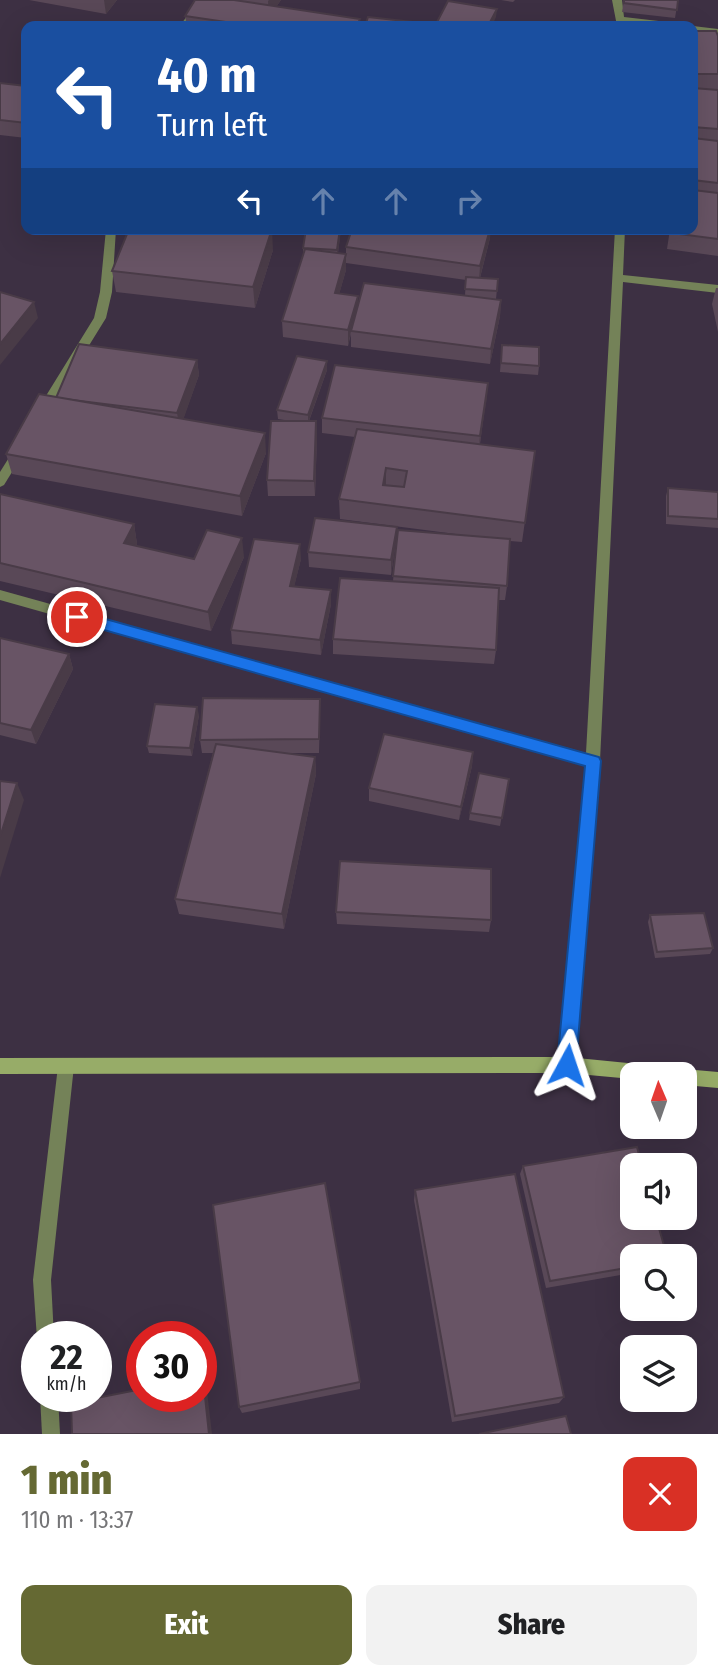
<!DOCTYPE html>
<meta charset="utf-8">
<style>
body{margin:0;font-family:"Fira Sans Condensed",sans-serif;background:#f2f2f2;color:#202124;height:100vh;display:flex;flex-direction:column;font-size:26px;white-space:nowrap}
*{box-sizing:border-box;margin:0}
p{font-size:23px;color:#757577}
.icon{flex:none;width:38px;height:38px;fill:none;stroke:currentColor;stroke-width:2;stroke-linecap:round;stroke-linejoin:round}
.map{position:relative;height:1434px;overflow:hidden}
.details{display:flex;flex-direction:column;background:#fff;flex:1}
.details>*{flex:none}
.hud{position:absolute;left:21px;top:21px;width:677px;height:214px;border-radius:14px;box-shadow:0 7px 28px #0002;background:#1a4fa0;color:#fff;overflow:hidden}
.needle{width:46px;rotate:358deg}
.controls{position:absolute;left:620px;top:1062px;display:grid;gap:14px}
.controls a{display:grid;place-items:center;width:77px;height:77px;border-radius:14px;background:#fff;box-shadow:0 7px 28px #0002;font-size:35px}
.speed{position:absolute;left:21px;top:1321px;display:flex;gap:14px;font-size:35px;font-weight:700;text-align:center}
.speed>*{display:grid;place-content:center;width:91px;height:91px;border-radius:50%;background:#fff;box-shadow:0 7px 28px #0002;line-height:1}
.speed small{font-size:18px;font-weight:400}
.speed .limit{border:10px solid #d22;background:#fff;color:#111}
.pin{position:absolute;display:grid;place-items:center;width:60px;height:60px;color:#fff;margin:-30px;border:4px solid #fff;border-radius:50%;box-shadow:0 2px 7px #0007}
.me{position:absolute;width:77px;margin:-38px;rotate:5deg;stroke-linejoin:round;filter:drop-shadow(0 0 5px #0008)}
.turn{display:flex;align-items:center;gap:24px;height:147px;padding:0 21px;font-size:32px}
.turn .icon{width:91px;height:91px;stroke-width:2.5}
.turn b{display:block;font-size:49px;line-height:60px}
.lanes{display:flex;align-items:center;height:66px;padding:0 21px;background:#0003;justify-content:center;gap:35px;direction:ltr}
.lanes .off{opacity:.35}
.round{display:grid;place-items:center;flex:none;width:74px;height:74px;border-radius:14px;background:#f2f2f2}
.summary{display:flex;align-items:center;justify-content:space-between;height:119px;padding:0 21px}
h1{font-size:42px;font-weight:800;line-height:52px;color:#656933}
.cta{display:flex;gap:14px;margin-top:auto;padding:14px 21px}
.cta a{flex:1;height:80px;border-radius:14px;background:#656933;color:#fff;font-size:28px;font-weight:800;line-height:80px;text-align:center}
.cta a+a{background:#f2f2f2;color:#202124}
.map>svg:first-child{display:block}
.lines{fill:none;stroke-linecap:round;stroke-linejoin:round}
.street{fill:#748258;fill-rule:evenodd}
.secondary{fill:#97ac68;fill-rule:evenodd}
.wall{fill:#594857;fill-rule:evenodd}
.shaded-wall{fill:#493b47}
.building{fill:#685465;stroke:#493b47;stroke-width:2;fill-rule:evenodd}
.route{fill:#1a73e8;stroke:#114b97;stroke-width:2}
</style>
<div class="map">
<svg width="718" height="1434" viewBox="0 0 718 1434">
<rect width="100%" height="100%" fill="#3d3043"/>
<g class="lines">
<g class="street">
<polygon points="198,0 208,0 189,26 180,26"/>
<polygon points="612,0 622,0 624,17 676,23 681,26 656,26 625,22 625,26 617,26"/>
<polygon points="693,26 718,29 718,35 693,32"/>
<polygon points="106,229 116,229 112,292 106,318 46,415 38,415 36,412 94,318 100,292"/>
<polygon points="615,229 625,229 623,275 718,285 718,293 623,282 600,761 575,1065 573,1071 567,1073 561,1071 559,1065 585,765 0,600 0,590 586,753"/>
<polygon points="19,447 25,451 4,485 0,487 0,472 15,448"/>
<polygon points="66,1058 72,1060 74,1066 51,1280 54,1337 37,1337 37,1339 33,1280 58,1066 60,1060"/>
<polygon points="40,1396 58,1396 60,1434 42,1434"/>
</g>
<g class="secondary">
<polygon points="567,1057 658,1066 664,1068 666,1074 632,1074 632,1079 567,1073 0,1074 0,1058"/>
<polygon points="684,1069 718,1072 718,1088 684,1085 684,1074 677,1074"/>
</g>
</g>
<g class="wall">
<polygon points="29,0 117,0 106,14"/>
<polygon points="195,0 281,0 276,7 360,19 360,26 187,26 185,16"/>
<polygon points="501,0 515,0 513,2"/>
<polygon points="624,0 678,0 675,18 622,12"/>
<polygon points="693,31 718,36 718,256 667,249 670,229 693,229"/>
<polygon points="0,83 26,86 26,138 0,135"/>
<path d="M 341,229 L 338,253 L 346,254 L 346,247 L 490,238 L 480,278 L 498,279 L 496,299 L 501,300 L 500,316 L 490,364 L 351,347 L 351,334 L 348,346 L 283,337 L 282,321 L 303,256 L 303,248 ZM 346,263 L 466,280 L 465,295 L 358,306 L 358,296 L 339,294 L 346,270 Z"/>
<polygon points="273,250 255,308 116,292 112,271"/>
<polygon points="716,288 718,288 718,332 712,304"/>
<polygon points="502,345 539,366 538,375 500,372"/>
<polygon points="197,360 199,375 183,419 266,453 242,516 12,474 6,454 56,397"/>
<polygon points="327,361 327,370 309,421 316,421 317,437 315,496 268,496 267,480 291,421 278,419 277,410"/>
<polygon points="488,383 480,444 535,451 522,542 510,541 507,586 505,600 498,600 496,650 494,664 333,654 333,639 393,581 398,530 471,536 340,519 339,499 355,437 322,433 322,418"/>
<polygon points="668,488 718,492 718,528 666,524 666,496"/>
<polygon points="0,494 134,524 137,544 136,546 194,559 244,557 211,631 0,581"/>
<polygon points="397,527 396,542 391,575 309,567 308,552"/>
<polygon points="301,559 294,586 331,590 331,604 321,655 232,644 231,630"/>
<polygon points="0,638 69,654 73,669 36,744 0,735"/>
<polygon points="320,713 319,753 285,753 315,757 316,774 284,929 179,914 175,899 213,753 202,753 200,740"/>
<polygon points="199,715 192,756 149,753 147,746"/>
<polygon points="473,752 472,766 459,820 369,801 369,788"/>
<polygon points="509,779 500,826 469,820 470,813"/>
<polygon points="336,912 491,920 489,932 337,924"/>
<polygon points="650,915 713,948 710,954 655,958 648,922"/>
<polygon points="523,1166 632,1256 632,1273 546,1288 520,1174"/>
<polygon points="415,1190 564,1397 559,1403 452,1422 414,1200"/>
<polygon points="360,1382 360,1389 242,1413 239,1407"/>
</g>
<g class="shaded-wall">
<polygon points="104,0 117,0 106,14"/>
<polygon points="269,0 281,0 269,17 268,1"/>
<polygon points="497,9 496,17 492,26 488,26"/>
<polygon points="272,229 273,250 255,308 253,287"/>
<polygon points="340,229 341,229 337,258 337,250"/>
<polygon points="490,229 491,229 490,238 479,281 480,266"/>
<polygon points="346,254 346,270 335,309 335,293"/>
<polygon points="358,296 358,312 351,331 348,346 348,330"/>
<polygon points="501,300 500,316 490,364 491,349"/>
<polygon points="34,302 38,318 0,365 0,344"/>
<polygon points="197,360 199,375 180,429 177,413"/>
<polygon points="327,361 327,370 308,423 308,415"/>
<polygon points="488,383 487,398 478,452 480,436"/>
<polygon points="316,421 317,437 315,496 314,481"/>
<polygon points="265,433 266,453 242,516 240,496"/>
<polygon points="386,468 386,488 383,485"/>
<polygon points="134,524 137,544 128,562 124,543"/>
<polygon points="397,527 396,542 391,575 391,560"/>
<polygon points="242,538 244,557 211,631 208,612"/>
<polygon points="300,544 301,559 291,600 290,586"/>
<polygon points="331,590 331,604 321,655 320,640"/>
<polygon points="69,654 73,669 36,744 31,730"/>
<polygon points="197,707 199,715 192,756 190,748"/>
<polygon points="473,752 472,766 459,820 461,807"/>
<polygon points="315,757 316,774 284,929 282,914"/>
<polygon points="17,783 24,800 0,878 0,837"/>
<polygon points="203,1378 206,1383 212,1434 209,1434"/>
</g>
<g class="building">
<polygon points="195,0 234,0 360,19 357,26 253,26 185,16"/>
<polygon points="624,0 678,0 677,10 624,3"/>
<polygon points="448,1 497,9 488,26 451,26 436,24"/>
<polygon points="368,17 423,23 422,26 365,26"/>
<polygon points="693,31 716,31 718,36 718,74 693,74"/>
<polygon points="0,83 26,86 26,123 0,120"/>
<polygon points="693,88 718,90 718,129 693,127"/>
<polygon points="693,138 718,141 718,183 693,180"/>
<polygon points="693,190 718,193 718,239 671,233 672,229 693,229"/>
<polygon points="129,229 272,229 253,287 112,271"/>
<polygon points="306,229 340,229 337,250 303,248"/>
<polygon points="352,229 490,229 480,266 346,247"/>
<polygon points="305,249 346,254 335,293 358,296 348,330 282,321"/>
<polygon points="466,277 498,279 497,291 465,289"/>
<polygon points="364,283 501,300 491,349 351,331"/>
<polygon points="0,292 34,302 0,344"/>
<polygon points="79,344 197,360 177,413 56,398"/>
<polygon points="502,345 539,347 539,366 501,363"/>
<polygon points="297,356 327,361 308,415 277,410"/>
<polygon points="335,365 488,383 480,436 322,418"/>
<polygon points="39,394 265,433 240,496 6,454"/>
<polygon points="271,421 316,421 314,481 267,480"/>
<path d="M 357,429 L 535,451 L 525,523 L 339,499 ZM 386,468 L 407,471 L 404,487 L 383,485 Z"/>
<polygon points="668,488 718,492 718,519 668,516"/>
<polygon points="0,494 134,524 124,543 194,559 207,530 242,538 208,612 0,563"/>
<polygon points="315,518 397,527 391,560 308,552"/>
<polygon points="398,530 510,539 507,586 393,576"/>
<polygon points="254,539 300,544 290,586 331,590 320,640 231,630"/>
<polygon points="340,578 499,588 496,650 333,639"/>
<polygon points="0,638 69,654 31,730 0,723"/>
<polygon points="203,698 320,699 319,739 200,740"/>
<polygon points="155,704 197,707 190,748 147,746"/>
<polygon points="384,734 473,752 461,807 369,788"/>
<polygon points="216,744 315,757 282,914 175,899"/>
<polygon points="479,773 509,779 502,818 470,813"/>
<polygon points="0,781 17,783 0,837"/>
<polygon points="340,861 491,869 491,920 336,912"/>
<polygon points="704,913 713,948 657,952 650,915"/>
<polygon points="637,1147 642,1166 632,1166 632,1218 656,1218 667,1256 632,1256 632,1267 550,1281 523,1166"/>
<polygon points="515,1174 564,1397 455,1416 415,1190"/>
<polygon points="325,1183 360,1382 239,1407 213,1205"/>
<polygon points="201,1378 203,1378 209,1434 72,1434 71,1403 142,1389 142,1396 201,1396"/>
<polygon points="566,1416 571,1434 479,1434"/>
</g>
<polygon class="route" points="77,611 599,757 601,761 576,1065 573,1072 567,1074 560,1072 557,1065 585,766 72,621 70,617"/>
</svg>
<div class="controls">
<a><svg class="needle" viewBox="-14 -14 28 28"><path d="M0-13l5 13h-10z" fill="#e53935"/><path d="M0 13l5-13h-10z" fill="#757577"/></svg></a>
<a><svg class="icon" aria-label="sound" viewBox="0 0 24 24"><path d="M4 9h4l5-4v14l-5-4H4zM17 9q2 3 0 6"/></svg></a>
<a><svg class="icon" aria-label="search" viewBox="0 0 24 24"><circle cx="10" cy="10" r="6"/><path d="M15 15l6 6"/></svg></a>
<a><svg class="icon" aria-label="layers" viewBox="0 0 24 24"><path d="M12 4l9 5-9 5-9-5zM3 14l9 5 9-5"/></svg></a>
</div>
<div class="speed"><div>22<small>km/h</small></div><div class="limit">30</div></div>
<div class="pin" style="left:77px;top:617px;background:#d93025"><svg class="icon" aria-label="arrive" viewBox="0 0 24 24"><path d="M6 21V4h12l-3 4 3 4H6"/></svg></div>
<svg class="me" style="left:567px;top:1065px" viewBox="-20 -20 40 40"><path d="M0-17L14 15 0 8-14 15z" fill="#1a73e8" stroke="#fff" stroke-width="4"/></svg>
<div class="hud">
<div class="turn"><svg class="icon" aria-label="left" viewBox="0 0 24 24"><path d="M17 20v-9H6M10 6l-5 5 5 5"/></svg><div><b>40 m</b>Turn left</div></div>
<div class="lanes"><svg class="icon" aria-label="left" viewBox="0 0 24 24"><path d="M17 20v-9H6M10 6l-5 5 5 5"/></svg><svg class="icon off" aria-label="ahead" viewBox="0 0 24 24"><path d="M12 20V5M6 11l6-6 6 6"/></svg><svg class="icon off" aria-label="ahead" viewBox="0 0 24 24"><path d="M12 20V5M6 11l6-6 6 6"/></svg><svg class="icon off" aria-label="right" viewBox="0 0 24 24"><path d="M7 20v-9h11M14 6l5 5-5 5"/></svg></div>
</div>
</div>
<section class="details">
<div class="summary"><div><h1>1 min</h1><p>110 m · 13:37</p></div><a class="round" style="background:#d93025;color:#fff"><svg class="icon" aria-label="close" viewBox="0 0 24 24"><path d="M6 6l12 12M18 6L6 18"/></svg></a></div>
<div class="cta"><a>Exit</a><a>Share</a></div>
</section>
